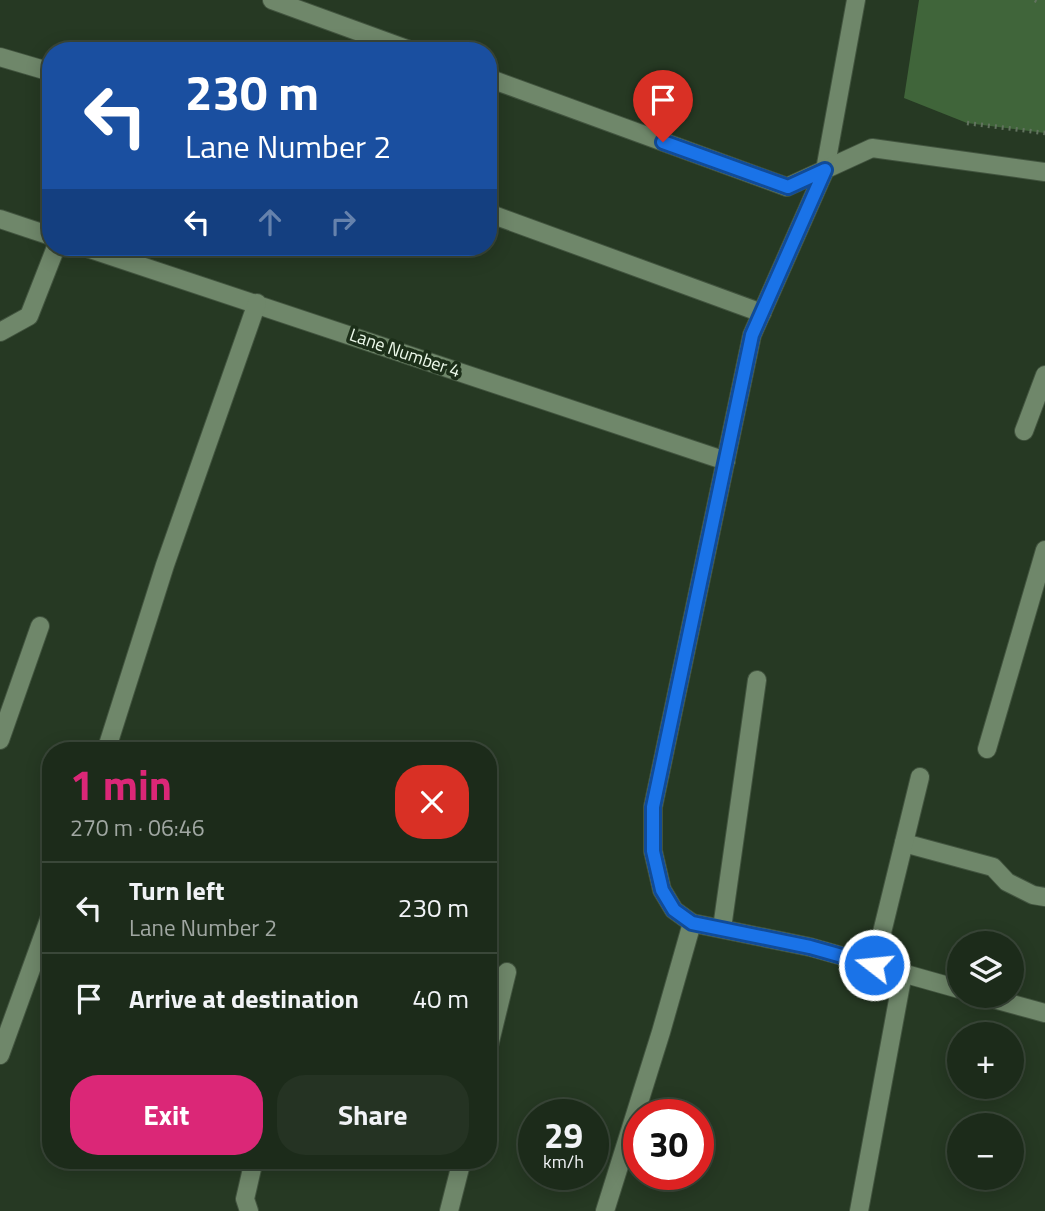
<!DOCTYPE html>
<meta charset="utf-8">
<style>
body{margin:0;font-family:"Titillium Web",sans-serif;background:#253323;color:#f1f3f6;height:100vh;display:flex;flex-direction:column;font-size:26px;white-space:nowrap}
*{box-sizing:border-box;margin:0}
p{font-size:23px;color:#a0a7a2}
.icon{flex:none;width:38px;height:38px;fill:none;stroke:currentColor;stroke-width:2;stroke-linecap:round;stroke-linejoin:round}
.map{position:relative;flex:1;overflow:hidden}
.side{position:absolute;left:42px;top:742px;width:455px;height:427px;display:flex;flex-direction:column;background:#1c2b1a;border-radius:28px;box-shadow:0 4px 18px #0003,0 0 0 2px #3a4739}
.side>*{flex:none}
.guide{position:absolute;left:42px;top:42px;width:455px;height:214px;border-radius:28px;box-shadow:0 4px 18px #0003,0 0 0 2px #3a4739;background:#1a4fa0;color:#fff;overflow:hidden}
.buttons{position:absolute;left:947px;top:931px;display:grid;gap:14px}
.buttons a{display:grid;place-items:center;width:77px;height:77px;border-radius:50%;background:#1c2b1a;box-shadow:0 4px 18px #0003,0 0 0 2px #3a4739;font-size:35px}
.speed{position:absolute;left:518px;top:1099px;display:flex;gap:14px;font-size:35px;font-weight:700;text-align:center}
.speed>*{display:grid;place-content:center;width:91px;height:91px;border-radius:50%;background:#1c2b1a;box-shadow:0 4px 18px #0003,0 0 0 2px #3a4739;line-height:1}
.speed small{font-size:18px;font-weight:400}
.speed .limit{border:10px solid #d22;background:#fff;color:#111}
.pin{position:absolute;display:grid;place-items:center;width:60px;height:60px;color:#fff;margin:-72px -30px;border-radius:50% 50% 50% 0;rotate:-45deg;box-shadow:0 0 7px #0007}
.pin .icon{rotate:45deg}
.me{position:absolute;width:77px;margin:-38px;rotate:286deg;stroke-linejoin:round;filter:drop-shadow(0 0 5px #0008)}
.turn{display:flex;align-items:center;gap:24px;height:147px;padding:0 28px;font-size:32px}
.turn .icon{width:91px;height:91px;stroke-width:2.5}
.turn b{display:block;font-size:49px;line-height:60px}
.lanes{display:flex;align-items:center;height:66px;padding:0 28px;background:#0003;justify-content:center;gap:35px;direction:ltr}
.lanes .off{opacity:.35}
.round{display:grid;place-items:center;flex:none;width:74px;height:74px;border-radius:28px;background:#253323}
.head{display:flex;align-items:center;justify-content:space-between;height:119px;padding:0 28px}
h1{font-size:42px;font-weight:700;line-height:52px;color:#db2777}
.cta{display:flex;gap:14px;margin-top:auto;padding:14px 28px}
.cta a{flex:1;height:80px;border-radius:28px;background:#db2777;color:#fff;font-size:28px;font-weight:700;line-height:80px;text-align:center}
.cta a+a{background:#253323;color:#f1f3f6}
ul{padding:0;list-style:none}
li{display:flex;align-items:center;gap:21px;height:91px;padding:0 28px;border-top:2px solid #3a4739}
li div{flex:1}
li b{display:block;font-size:26px}
li em{font-style:normal}
.map>svg:first-child{display:block}
.green{fill:#40653a}
.lines{fill:none;stroke-linecap:round;stroke-linejoin:round}
.minor-casing{stroke:#42543f;stroke-width:20}
.path{stroke:#62735f;stroke-width:4.5;stroke-dasharray:2 5;stroke-linecap:butt}
.minor{stroke:#6f876a;stroke-width:18}
.route-casing{stroke:#114b97;stroke-width:18}
.route{stroke:#1a73e8;stroke-width:12}
.labels{text-anchor:middle;stroke-width:7;stroke-linejoin:round;paint-order:stroke}
.street-label{font-size:18px;fill:#ecf9ea;stroke:#1c2f19}
</style>
<div class="map">
<svg width="1045" height="1211" viewBox="0 0 1045 1211">
<rect width="100%" height="100%" fill="#263923"/>
<polygon class="green" points="919,0 1045,0 1045,133 967,123 904,98"/>
<g class="lines">
<g class="minor-casing">
<g id="minor">
<polyline points="272,0 412,51"/>
<polyline points="856,0 825,170 752,335 653,807 653,851 662,890 674,910 692,923 810,947 959,989"/>
<polyline points="0,57 51,72"/>
<polyline points="488,78 787,187 872,148 1045,172"/>
<polyline points="488,213 762,313"/>
<polyline points="0,219 51,236"/>
<polyline points="84,247 726,461"/>
<polyline points="0,332 29,316 56,247"/>
<polyline points="1024,431 1045,375"/>
<polyline points="0,740 40,626"/>
<polyline points="987,749 1045,550"/>
<polyline points="106,751 165,565 257,303"/>
<polyline points="904,843 993,867 1007,882 1033,895 1045,897"/>
<polyline points="722,928 757,680"/>
<polyline points="874,965 920,777"/>
<polyline points="983,996 1045,1013"/>
<polyline points="488,1050 507,972"/>
<polyline points="0,1055 51,914"/>
<polyline points="249,1211 245,1199 254,1160"/>
<polyline points="449,1211 462,1160"/>
<polyline points="605,1211 661,1032 692,923"/>
<polyline points="859,1211 903,973"/>
</g>
</g>
<g class="path">
<polyline points="1035,0 1039,2 1037,0"/>
<polyline points="967,123 1045,133"/>
</g>
<use href="#minor" class="minor"/>
</g>
<g class="lines">
<g class="route-casing">
<polyline id="route" points="663,142 788,187 825,170 752,335 653,807 653,851 662,890 674,910 692,923 810,947 874,965"/>
</g>
<use href="#route" class="route"/>
</g>
<g class="labels">
<g class="street-label">
<text transform="translate(405 353) rotate(19)" y="6">Lane Number 4</text>
</g>
</g>
</svg>
<div class="buttons">
<a><svg class="icon" aria-label="layers" viewBox="0 0 24 24"><path d="M12 4l9 5-9 5-9-5zM3 14l9 5 9-5"/></svg></a>
<a>+</a>
<a>−</a>
</div>
<div class="speed"><div>29<small>km/h</small></div><div class="limit">30</div></div>
<div class="pin" style="left:663px;top:142px;background:#d93025"><svg class="icon" aria-label="arrive" viewBox="0 0 24 24"><path d="M6 21V4h12l-3 4 3 4H6"/></svg></div>
<svg class="me" style="left:874px;top:965px" viewBox="-20 -20 40 40"><circle r="17" fill="#1a73e8" stroke="#fff" stroke-width="3"/><path d="M0-11L8 9 0 5-8 9z" fill="#fff"/></svg>
<div class="guide">
<div class="turn"><svg class="icon" aria-label="left" viewBox="0 0 24 24"><path d="M17 20v-9H6M10 6l-5 5 5 5"/></svg><div><b>230 m</b>Lane Number 2</div></div>
<div class="lanes"><svg class="icon" aria-label="left" viewBox="0 0 24 24"><path d="M17 20v-9H6M10 6l-5 5 5 5"/></svg><svg class="icon off" aria-label="ahead" viewBox="0 0 24 24"><path d="M12 20V5M6 11l6-6 6 6"/></svg><svg class="icon off" aria-label="right" viewBox="0 0 24 24"><path d="M7 20v-9h11M14 6l5 5-5 5"/></svg></div>
</div>
<section class="side">
<div class="head"><div><h1>1 min</h1><p>270 m · 06:46</p></div><a class="round" style="background:#d93025;color:#fff"><svg class="icon" aria-label="close" viewBox="0 0 24 24"><path d="M6 6l12 12M18 6L6 18"/></svg></a></div>
<ul>
<li><svg class="icon" aria-label="left" viewBox="0 0 24 24"><path d="M17 20v-9H6M10 6l-5 5 5 5"/></svg><div><b>Turn left</b><p>Lane Number 2</p></div><em>230 m</em></li>
<li><svg class="icon" aria-label="arrive" viewBox="0 0 24 24"><path d="M6 21V4h12l-3 4 3 4H6"/></svg><div><b>Arrive at destination</b></div><em>40 m</em></li>
</ul>
<div class="cta"><a>Exit</a><a>Share</a></div>
</section>
</div>
